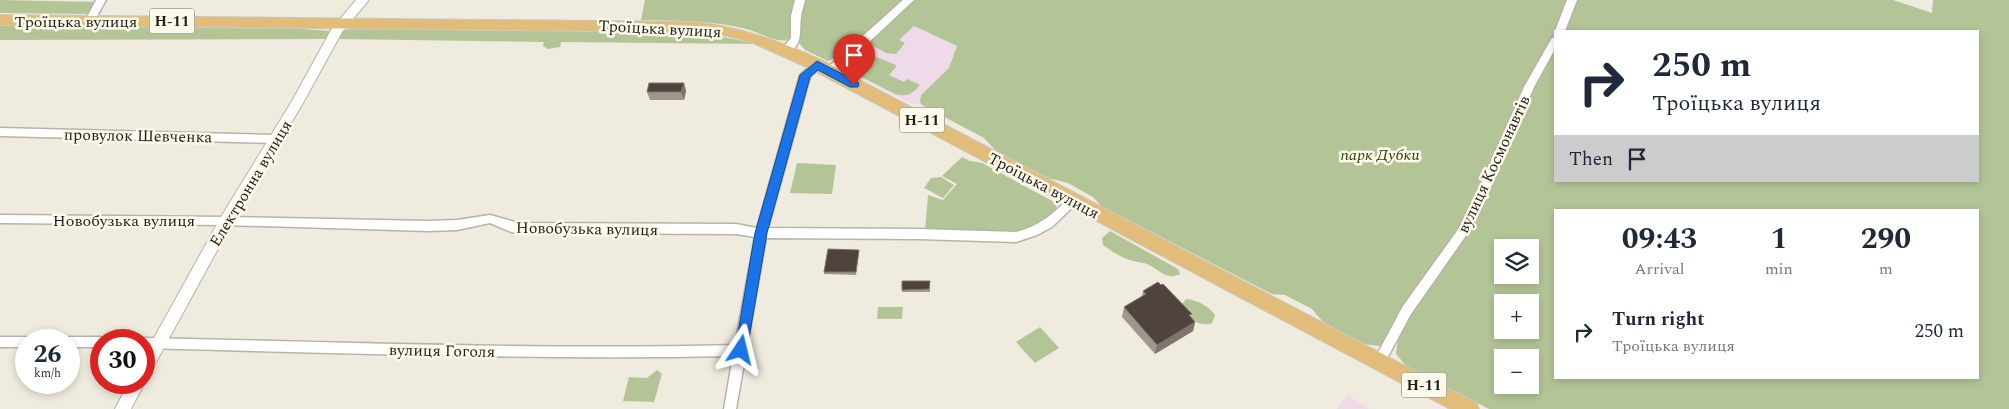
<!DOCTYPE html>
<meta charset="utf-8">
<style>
body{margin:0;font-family:Spectral,serif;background:#f6f6f7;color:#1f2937;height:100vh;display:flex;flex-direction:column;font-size:19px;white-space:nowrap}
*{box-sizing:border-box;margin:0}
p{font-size:16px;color:#747a83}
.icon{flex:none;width:28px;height:28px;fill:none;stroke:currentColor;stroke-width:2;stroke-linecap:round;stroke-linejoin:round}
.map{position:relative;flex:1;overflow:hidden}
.side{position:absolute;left:1554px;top:209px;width:425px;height:170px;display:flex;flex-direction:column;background:#fff;border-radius:0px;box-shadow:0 2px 8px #0003}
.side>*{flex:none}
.top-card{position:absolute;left:1554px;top:30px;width:425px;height:152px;border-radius:0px;box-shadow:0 2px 8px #0003;background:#fff;color:#1f2937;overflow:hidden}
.controls{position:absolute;left:1494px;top:239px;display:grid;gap:10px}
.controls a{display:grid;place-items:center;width:45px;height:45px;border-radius:0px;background:#fff;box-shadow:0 2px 8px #0003;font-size:25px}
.speed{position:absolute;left:15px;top:329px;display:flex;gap:10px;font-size:25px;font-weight:700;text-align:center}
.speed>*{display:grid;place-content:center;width:65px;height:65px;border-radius:50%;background:#fff;box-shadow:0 2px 8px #0003;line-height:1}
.speed small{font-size:12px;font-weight:400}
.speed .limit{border:8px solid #d22;background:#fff;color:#111}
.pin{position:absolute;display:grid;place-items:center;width:42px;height:42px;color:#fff;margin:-51px -21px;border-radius:50% 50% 50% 0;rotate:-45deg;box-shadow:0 0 5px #0007}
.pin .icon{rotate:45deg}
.me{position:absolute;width:55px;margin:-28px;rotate:10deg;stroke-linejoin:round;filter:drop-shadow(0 0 4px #0008)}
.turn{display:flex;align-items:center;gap:18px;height:105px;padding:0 15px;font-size:22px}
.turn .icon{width:65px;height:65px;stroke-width:2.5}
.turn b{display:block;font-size:35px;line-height:42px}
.then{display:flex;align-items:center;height:48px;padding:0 15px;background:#0003;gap:10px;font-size:19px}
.eta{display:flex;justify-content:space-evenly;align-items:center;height:85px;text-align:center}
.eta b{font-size:30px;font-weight:700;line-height:35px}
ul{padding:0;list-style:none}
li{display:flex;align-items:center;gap:15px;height:75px;padding:0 15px}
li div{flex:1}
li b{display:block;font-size:19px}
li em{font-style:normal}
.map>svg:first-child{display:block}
.commercial{fill:#efdae9}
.green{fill:#b3c596;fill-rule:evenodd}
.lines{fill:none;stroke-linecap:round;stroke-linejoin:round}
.minor-casing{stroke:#b7b3a6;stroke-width:3}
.tertiary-casing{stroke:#b7b3a6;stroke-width:2}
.primary-casing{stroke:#c9c9c8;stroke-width:2}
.minor{fill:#fff;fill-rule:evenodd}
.tertiary{fill:#fff;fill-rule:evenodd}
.primary{fill:#e2bd7a;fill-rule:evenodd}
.wall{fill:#9e978e}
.shaded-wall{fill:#7e756d}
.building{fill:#4e433d;stroke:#7e756d}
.route{fill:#1a73e8;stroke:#114b97}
.labels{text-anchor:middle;stroke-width:5;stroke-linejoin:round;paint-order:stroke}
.shield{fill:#fcf9eb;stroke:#616058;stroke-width:1}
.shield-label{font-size:15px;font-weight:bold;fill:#1f1e19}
.street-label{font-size:16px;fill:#1f1e19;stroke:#fcf9eb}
.park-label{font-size:16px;font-style:italic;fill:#2f3e03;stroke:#fcf9eb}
</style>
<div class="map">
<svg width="2009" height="409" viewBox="0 0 2009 409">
<rect width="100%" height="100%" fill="#efebde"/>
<g class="commercial">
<polygon points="894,17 957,46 949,68 921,95 920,102 922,105 908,102 851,73 847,66 855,54"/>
<polygon points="1348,395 1369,409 1337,409"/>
</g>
<g class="green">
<polygon points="0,0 98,2 87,14 0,13"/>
<path d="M 645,0 L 797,0 L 791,39 C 779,45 759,32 746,29 C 712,20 676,21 641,20 Z"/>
<polygon points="803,0 905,0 840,56 828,61 805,50 799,43 799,22"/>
<path d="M 913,0 L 1893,0 L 1932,13 L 1933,0 L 2009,0 L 2009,409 L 1489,409 L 1408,368 L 1396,354 L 1398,338 L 1391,334 L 1384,344 L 1379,346 L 1364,344 L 1323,322 L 1312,309 L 1285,295 L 1272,294 L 1101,206 L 1093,197 L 1068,183 L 1048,178 L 997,152 L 984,138 L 922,105 L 920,102 L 921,95 L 949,68 L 957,46 L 914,26 L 899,40 L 905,43 L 896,54 L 886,53 L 870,44 L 872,39 ZM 1555,31 L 1978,31 L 1978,181 L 1555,181 ZM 1555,210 L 1978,210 L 1978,378 L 1555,378 ZM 1502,248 L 1530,248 L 1530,275 L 1502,275 ZM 1502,302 L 1530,302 L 1530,330 L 1502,330 ZM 1502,358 L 1530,358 L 1530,385 L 1502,385 Z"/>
<polygon points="0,26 289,28 330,31 329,39 0,40"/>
<polygon points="350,29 656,32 713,35 757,44 561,42 560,47 548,49 543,46 544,42 337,39 342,31"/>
<path d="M 864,52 L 896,65 L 896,67 L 889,75 L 904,82 L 907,79 L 920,85 C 912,94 908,97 895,94 L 852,72 L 848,66 C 851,58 855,53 864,52 Z"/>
<polygon points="962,157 970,161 982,163 1054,202 1057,207 1044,223 1021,233 925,231 928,195 943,200 957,184 942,176"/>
<polygon points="797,163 836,165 832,194 790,193"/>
<polygon points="941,177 954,185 943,198 924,188 931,178"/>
<path d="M 1110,231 L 1178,269 L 1180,274 C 1165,281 1159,269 1147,264 C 1141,262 1134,262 1127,259 C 1119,256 1110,250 1103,245 L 1102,238 Z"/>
<path d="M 1186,299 C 1198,300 1208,306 1215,315 L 1212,323 C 1199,328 1184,317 1182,304 Z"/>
<polygon points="878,307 903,307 902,319 877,319"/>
<polygon points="1040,327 1059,348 1035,363 1016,342"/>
<polygon points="657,370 662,374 654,402 623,401 629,377 647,378"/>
</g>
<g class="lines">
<g class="minor-casing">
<g id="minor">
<polygon points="96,0 106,0 93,23 87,23 85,21"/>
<path d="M 795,0 L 805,0 C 804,5 802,10 801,16 C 799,30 804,47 786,53 L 781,50 L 791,38 L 791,16 Z"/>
<polygon points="903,0 914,0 834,75 826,75 825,72 826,69"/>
<polygon points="1567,0 1577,0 1565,31 1555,31"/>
<polygon points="1555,37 1555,49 1534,87 1484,203 1465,237 1411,314 1383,366 1379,367 1375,366 1373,362 1403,306 1457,231 1473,202 1524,87 1552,38"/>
<path d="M 817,61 L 822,65 L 810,77 L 768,228 L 919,229 L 1016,232 C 1038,227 1053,214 1069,198 L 1077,198 L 1079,201 L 1052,227 L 1037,235 L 1016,242 L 919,239 L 766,238 L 736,409 L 724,409 L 733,356 C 537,360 340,353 144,348 L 144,340 L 139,340 L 144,338 C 341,342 538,350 735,345 L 755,237 L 736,234 L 519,233 L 511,232 L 490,223 L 457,230 L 429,231 L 226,225 L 0,223 L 0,215 L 226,217 L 429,221 L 457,220 L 490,215 L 519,223 L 736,224 L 757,228 L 800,75 L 813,63 Z"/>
<polygon points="0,128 275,135 280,139 275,143 0,136"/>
<polygon points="0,337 26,337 31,340 26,340 26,347 0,347"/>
<polygon points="69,337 101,337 106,340 101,340 101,347 69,347 69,340 64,340"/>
</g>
</g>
<g class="tertiary-casing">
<g id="tertiary">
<polygon points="356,0 369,0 342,32 303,103 231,225 149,375 144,377 144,356 221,217 292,101 331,30"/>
<polygon points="144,380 145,382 131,409 115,409 129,382 144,382"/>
</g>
</g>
<g class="primary-casing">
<path id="primary" d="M 0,15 L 696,22 C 743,28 780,41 823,61 L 1476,403 L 1479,409 L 1450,409 L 811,69 L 753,43 L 728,36 L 696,32 L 0,25 Z"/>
</g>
<use href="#minor" class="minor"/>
<use href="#tertiary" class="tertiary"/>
<use href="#primary" class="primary"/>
</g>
<g class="wall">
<polygon points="684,83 686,91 684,100 650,100 647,92"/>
<polygon points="859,253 856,275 824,274 824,272"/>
<polygon points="930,281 930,292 902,292 902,290"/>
<polygon points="1143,291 1191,317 1195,322 1193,331 1155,354 1122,317 1124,307 1142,296"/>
</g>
<g class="shaded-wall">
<polygon points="684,83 686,91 684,100 681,92"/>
<polygon points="1195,322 1193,331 1155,354 1157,345"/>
</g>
<g class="building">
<polygon points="649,83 684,83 681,92 647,92"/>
<polygon points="828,249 859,250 856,272 824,272"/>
<polygon points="902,281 930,281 929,289 902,290"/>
<polygon points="1158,282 1161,285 1163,284 1192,314 1189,315 1195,322 1157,345 1124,307 1146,294 1143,291"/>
</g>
<polygon class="route" points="817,61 858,82 859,85 858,87 850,87 818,70 810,77 767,233 747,350 745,353 741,355 736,353 735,350 755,233 800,75"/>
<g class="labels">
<g class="shield">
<rect x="149.5" y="8.5" width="45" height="25" rx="4"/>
<rect x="899.5" y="107.5" width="45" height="25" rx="4"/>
<rect x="1401.5" y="372.5" width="45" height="25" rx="4"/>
</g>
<g class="shield-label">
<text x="172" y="26">Н-11</text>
<text x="922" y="125">Н-11</text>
<text x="1424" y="390">Н-11</text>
</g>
<g class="street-label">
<text x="76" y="27">Троїцька вулиця</text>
<text transform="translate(660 28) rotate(3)" y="6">Троїцька вулиця</text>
<text transform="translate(138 135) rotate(1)" y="6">провулок Шевченка</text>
<text transform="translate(1493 164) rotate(-65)" y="6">вулиця Космонавтів</text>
<text transform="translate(250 183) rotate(-59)" y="6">Електронна вулиця</text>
<text transform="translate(1044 185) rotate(28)" y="6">Троїцька вулиця</text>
<text x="124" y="226">Новобузька вулиця</text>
<text transform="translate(587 228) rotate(1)" y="6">Новобузька вулиця</text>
<text transform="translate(442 350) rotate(1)" y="6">вулиця Гоголя</text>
</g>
<g class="park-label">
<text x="1380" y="160">парк Дубки</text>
</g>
</g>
</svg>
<div class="controls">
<a><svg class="icon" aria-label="layers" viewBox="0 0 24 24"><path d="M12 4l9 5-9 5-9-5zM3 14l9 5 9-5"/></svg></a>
<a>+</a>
<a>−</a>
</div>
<div class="speed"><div>26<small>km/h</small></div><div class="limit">30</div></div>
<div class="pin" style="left:854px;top:85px;background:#d93025"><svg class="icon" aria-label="arrive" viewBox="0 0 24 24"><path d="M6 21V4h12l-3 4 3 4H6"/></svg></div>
<svg class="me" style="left:741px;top:350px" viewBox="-20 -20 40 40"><path d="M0-17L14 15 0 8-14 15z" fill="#1a73e8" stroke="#fff" stroke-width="4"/></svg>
<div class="top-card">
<div class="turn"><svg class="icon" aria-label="right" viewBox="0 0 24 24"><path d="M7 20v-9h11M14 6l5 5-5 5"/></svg><div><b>250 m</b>Троїцька вулиця</div></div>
<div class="then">Then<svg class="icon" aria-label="arrive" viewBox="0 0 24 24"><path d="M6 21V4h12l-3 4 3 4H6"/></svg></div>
</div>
<section class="side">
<div class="eta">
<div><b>09:43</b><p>Arrival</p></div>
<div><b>1</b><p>min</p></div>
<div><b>290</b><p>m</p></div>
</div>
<ul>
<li><svg class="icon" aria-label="right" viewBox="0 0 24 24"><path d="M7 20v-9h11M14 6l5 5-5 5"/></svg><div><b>Turn right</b><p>Троїцька вулиця</p></div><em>250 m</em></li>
</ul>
</section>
</div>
